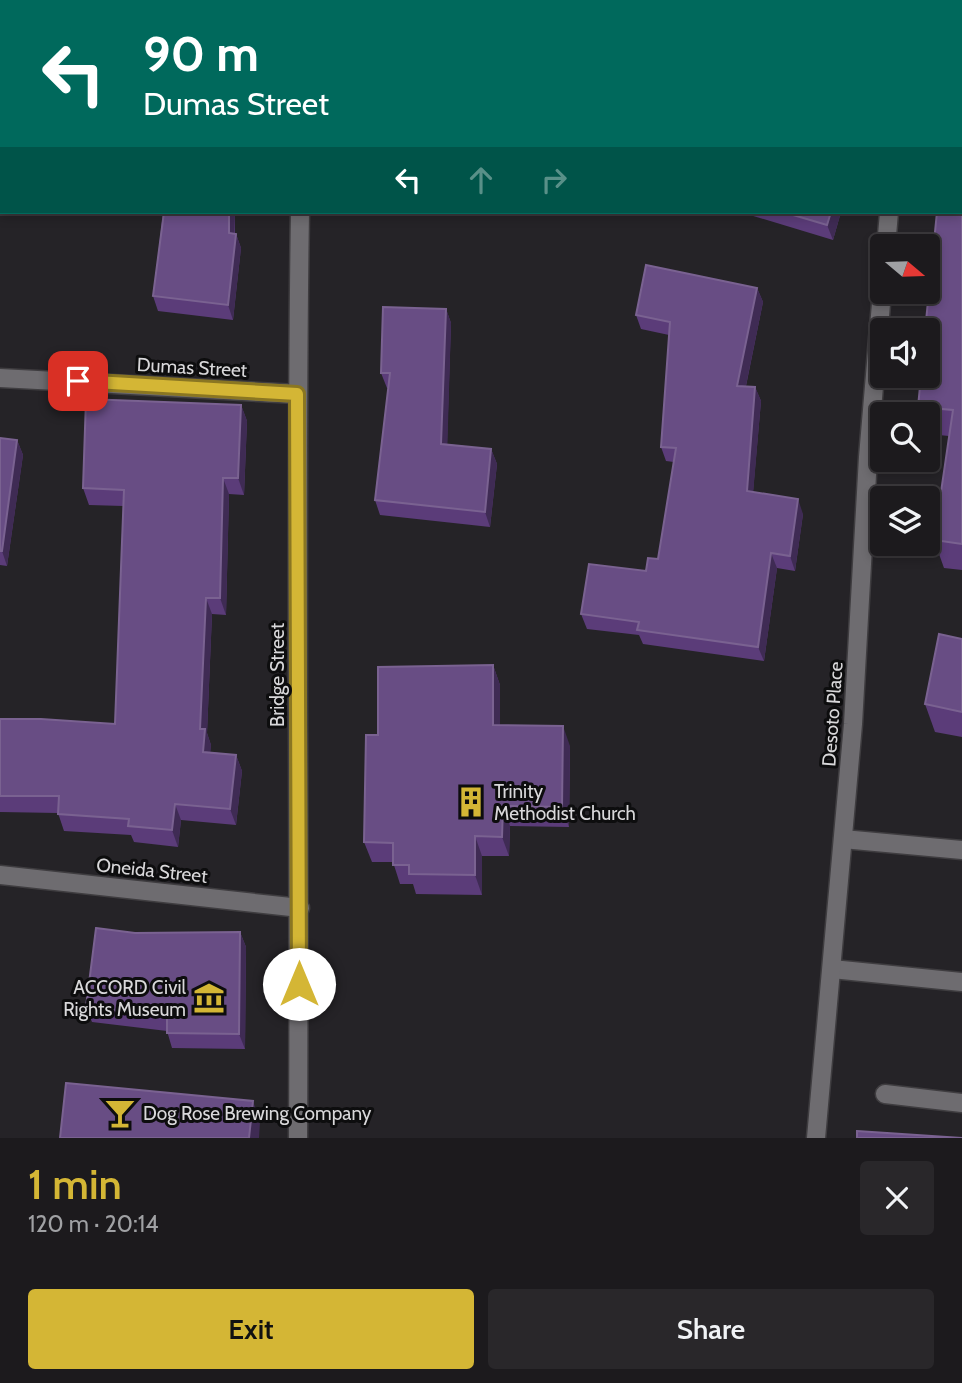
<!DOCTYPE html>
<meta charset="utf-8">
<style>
body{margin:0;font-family:Cabin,sans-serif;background:#29272a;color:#f1f3f6;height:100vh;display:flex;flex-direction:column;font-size:26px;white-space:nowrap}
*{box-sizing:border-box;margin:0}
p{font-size:23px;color:#a0a1a4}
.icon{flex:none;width:38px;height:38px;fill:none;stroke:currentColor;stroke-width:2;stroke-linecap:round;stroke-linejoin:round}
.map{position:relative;height:1138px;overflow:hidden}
.drawer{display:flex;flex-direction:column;background:#1c1a1d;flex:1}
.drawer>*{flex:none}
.banner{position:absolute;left:0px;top:0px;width:962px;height:214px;box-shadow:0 4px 10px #0003,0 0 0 2px #3a383b;background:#00695c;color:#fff;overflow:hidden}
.needle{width:46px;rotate:109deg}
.tools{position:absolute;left:870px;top:234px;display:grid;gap:14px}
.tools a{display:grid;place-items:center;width:70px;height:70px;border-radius:7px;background:#1c1a1d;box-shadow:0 4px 10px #0003,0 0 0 2px #3a383b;font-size:35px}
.pin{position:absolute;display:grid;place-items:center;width:60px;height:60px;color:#fff;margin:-30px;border-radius:14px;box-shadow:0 4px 10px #0006}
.me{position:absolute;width:77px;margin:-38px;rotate:0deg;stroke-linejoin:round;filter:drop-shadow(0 0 5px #0008)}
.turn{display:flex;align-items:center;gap:24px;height:147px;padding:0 28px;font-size:32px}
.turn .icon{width:91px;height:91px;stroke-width:2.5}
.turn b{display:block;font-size:49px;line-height:60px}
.lanes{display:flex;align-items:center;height:66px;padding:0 28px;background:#0003;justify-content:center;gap:35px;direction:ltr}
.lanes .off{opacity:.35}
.round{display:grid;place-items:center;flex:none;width:74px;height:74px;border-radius:7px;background:#29272a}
.summary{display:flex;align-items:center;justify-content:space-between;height:119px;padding:0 28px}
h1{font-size:42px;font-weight:600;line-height:52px;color:#d4b635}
.cta{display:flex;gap:14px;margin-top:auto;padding:14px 28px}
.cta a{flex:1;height:80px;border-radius:7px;background:#d4b635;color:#111;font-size:28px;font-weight:600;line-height:80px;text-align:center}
.cta a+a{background:#29272a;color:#f1f3f6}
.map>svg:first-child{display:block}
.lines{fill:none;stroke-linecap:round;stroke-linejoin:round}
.lane-casing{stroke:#3f3d40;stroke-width:21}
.street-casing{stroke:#3f3d40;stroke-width:21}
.lane{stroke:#6e6c70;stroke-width:18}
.street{stroke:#6e6c70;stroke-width:18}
.wall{fill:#5b3c79}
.shaded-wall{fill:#3f2b54}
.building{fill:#684d84;stroke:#7a6291;stroke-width:2}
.route-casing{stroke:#8a7622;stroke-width:18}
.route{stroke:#d4b635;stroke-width:12}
.labels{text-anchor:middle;stroke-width:6;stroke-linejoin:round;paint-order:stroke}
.street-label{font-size:19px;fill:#d9d8da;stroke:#0d0d0e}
.poi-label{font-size:19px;fill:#d9d8da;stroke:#0d0d0e;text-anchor:start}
</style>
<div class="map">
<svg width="962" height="1138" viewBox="0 0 962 1138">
<rect width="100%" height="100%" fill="#252327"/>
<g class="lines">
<g class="lane-casing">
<g id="lane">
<polyline points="961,18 962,18"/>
<polyline points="843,839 962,850"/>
<polyline points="832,969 962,982"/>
<polyline points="885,1094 962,1103"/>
</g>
</g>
<g class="street-casing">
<g id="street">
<polyline points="303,2 303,0"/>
<polyline points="906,2 906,0"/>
<polyline points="886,247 889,212"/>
<polyline points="0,378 297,394"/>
<polyline points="0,875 300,908"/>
<path d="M 298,1138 C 300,829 295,520 300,212"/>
<polyline points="816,1138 853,724 868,457 882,292"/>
</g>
</g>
<use href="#lane" class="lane"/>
<use href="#street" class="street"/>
</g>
<g class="wall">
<polygon points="0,0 45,0 45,2 2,2 2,87 0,86"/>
<polygon points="134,0 241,0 241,2 152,2"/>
<polygon points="962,86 962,570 944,568 934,540 949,436 928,434 928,415 921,415 918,407"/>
<polygon points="146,212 235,212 235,233 236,234 241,248 233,320 158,311 153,296 163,213"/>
<polygon points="740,212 841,212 833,240"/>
<polygon points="757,288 763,302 746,386 755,387 761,401 753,492 803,514 795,571 777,568 764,661 643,644 639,635 587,629 581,614 646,571 658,559 674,462 666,461 661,447 669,335 641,329 636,315"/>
<polygon points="446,309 451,323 447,444 491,449 497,464 490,527 380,515 375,500 388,388 387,388 381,373"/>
<polygon points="241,405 247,421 244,495 229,494 226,615 212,614 207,733 211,745 210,752 236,755 242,771 236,825 181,820 178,847 134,842 131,835 64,831 58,813 0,812 0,719 115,724 123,506 89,505 83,488"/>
<polygon points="0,438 17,440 23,455 7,566 0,565"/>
<polygon points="962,639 962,737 935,732 925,704"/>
<polygon points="493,665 500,685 500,725 570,746 569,827 510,826 509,856 482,856 482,895 416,894 413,884 400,884 393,862 372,862 364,842 378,735"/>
<polygon points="240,932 246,947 245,1049 172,1048 167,1031 92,1022 86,1007 135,933"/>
</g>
<g class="shaded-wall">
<rect x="871" y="0" width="11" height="2"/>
<polygon points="229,212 235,212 234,248 229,233"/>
<polygon points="831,212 841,212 833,240 827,225"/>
<polygon points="236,234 241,248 233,320 228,305"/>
<polygon points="757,288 763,302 743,400 737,386"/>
<polygon points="446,309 451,323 447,458 441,444"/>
<polygon points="755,387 761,401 752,506 747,491"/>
<polygon points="241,405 247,421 244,495 238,478"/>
<polygon points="17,440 23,455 7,566 2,551"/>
<polygon points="491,449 497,464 490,527 485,512"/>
<polygon points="223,478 229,494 226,615 220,598"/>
<polygon points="798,499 803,514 795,571 790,556"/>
<polygon points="771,553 777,568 764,661 758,647"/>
<polygon points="206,598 212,614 207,733 211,745 209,768 203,752 200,729"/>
<polygon points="493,665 500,685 500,745 493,725"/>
<polygon points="563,726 570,746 569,827 562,807"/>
<polygon points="236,755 242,771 236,825 230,809"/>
<polygon points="175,804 181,820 178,847 172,830"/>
<polygon points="503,806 510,826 509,856 502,837"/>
<polygon points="475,836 482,856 482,895 475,875"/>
<polygon points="240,932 246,947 245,1049 239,1034"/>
<polygon points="253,1101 260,1122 259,1138 249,1138"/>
</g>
<g class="building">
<polygon points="0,0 39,0 39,2 2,2 2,73 0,72"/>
<rect x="751" y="0" width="120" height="2"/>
<polygon points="961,86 962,86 962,544 934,540 953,410 918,407 921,376 928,376 928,331 925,331 937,212 961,212"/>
<polygon points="164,212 229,212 229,233 236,234 228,305 153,296"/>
<polygon points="783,212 831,212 827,225"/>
<polygon points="646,265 757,288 737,386 755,387 747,491 798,499 790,556 771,553 758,647 637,630 639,622 581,614 589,564 646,571 648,558 658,559 676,448 661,447 670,322 636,315"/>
<polygon points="383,307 446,309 441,444 491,449 485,512 375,500 390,373 381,373"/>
<polygon points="86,399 241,405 238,478 223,478 220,598 206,598 200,729 205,729 203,752 236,755 230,809 175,804 172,830 128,826 129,819 58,814 59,796 0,796 0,719 41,719 115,724 124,490 83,488"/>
<polygon points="0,438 17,440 2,551 0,551"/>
<polygon points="939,634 962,639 962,712 925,704"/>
<polygon points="493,665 493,725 563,726 562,807 503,806 502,837 475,836 475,875 409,874 409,865 393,865 393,843 364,842 366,735 378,735 378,667"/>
<polygon points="96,928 135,933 240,932 239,1034 167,1033 167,1017 86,1007"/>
<polygon points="66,1083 253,1101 249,1138 60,1138"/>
<polygon points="857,1131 962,1138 857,1138"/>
</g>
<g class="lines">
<g class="route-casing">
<polyline id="route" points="78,381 297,394 299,984"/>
</g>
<use href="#route" class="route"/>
</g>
<defs>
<g id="building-bare" transform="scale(2.415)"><path d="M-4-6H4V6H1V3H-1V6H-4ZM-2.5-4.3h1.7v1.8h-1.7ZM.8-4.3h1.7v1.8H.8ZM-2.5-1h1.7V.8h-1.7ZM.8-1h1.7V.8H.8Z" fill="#d4b635" stroke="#0d0d0e" stroke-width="2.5" paint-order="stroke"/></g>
<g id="museum-bare" transform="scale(2.415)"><path d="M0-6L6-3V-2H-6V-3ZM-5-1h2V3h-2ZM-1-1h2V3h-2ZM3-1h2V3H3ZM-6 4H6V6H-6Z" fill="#d4b635" stroke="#0d0d0e" stroke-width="2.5" paint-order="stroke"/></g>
<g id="bar-bare" transform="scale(2.415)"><path d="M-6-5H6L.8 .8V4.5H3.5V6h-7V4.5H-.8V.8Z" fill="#d4b635" stroke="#0d0d0e" stroke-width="2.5" paint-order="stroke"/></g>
</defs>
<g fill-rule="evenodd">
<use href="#building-bare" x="471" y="802"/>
<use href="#museum-bare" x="209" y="998"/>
<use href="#bar-bare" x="120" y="1113"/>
</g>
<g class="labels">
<g class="street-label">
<text transform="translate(192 367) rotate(3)" y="7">Dumas Street</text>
<text transform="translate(277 675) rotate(-90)" y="7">Bridge Street</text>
<text transform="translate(832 714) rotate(-86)" y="7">Desoto Place</text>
<text transform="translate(152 870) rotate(6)" y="7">Oneida Street</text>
</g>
<g class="poi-label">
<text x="494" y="798">Trinity<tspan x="494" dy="22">Methodist Church</tspan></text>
<text x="186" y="994" text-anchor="end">ACCORD Civil<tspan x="186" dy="22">Rights Museum</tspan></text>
<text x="143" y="1120">Dog Rose Brewing Company</text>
</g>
</g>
</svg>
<div class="tools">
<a><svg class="needle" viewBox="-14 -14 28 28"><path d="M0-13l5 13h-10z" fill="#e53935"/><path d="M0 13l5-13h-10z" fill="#a0a1a4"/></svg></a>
<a><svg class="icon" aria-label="sound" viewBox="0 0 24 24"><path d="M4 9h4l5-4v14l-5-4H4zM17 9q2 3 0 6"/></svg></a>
<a><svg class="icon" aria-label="search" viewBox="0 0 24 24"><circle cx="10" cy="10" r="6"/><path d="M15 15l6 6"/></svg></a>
<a><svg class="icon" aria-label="layers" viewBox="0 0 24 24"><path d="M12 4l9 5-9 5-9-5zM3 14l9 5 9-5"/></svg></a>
</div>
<div class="pin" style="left:78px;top:381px;background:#d93025"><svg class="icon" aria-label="arrive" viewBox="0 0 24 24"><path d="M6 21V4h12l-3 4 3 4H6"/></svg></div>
<svg class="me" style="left:299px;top:984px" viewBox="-20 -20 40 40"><circle r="19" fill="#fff"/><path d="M0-13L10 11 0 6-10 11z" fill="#d4b635"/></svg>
<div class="banner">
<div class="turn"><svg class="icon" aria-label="left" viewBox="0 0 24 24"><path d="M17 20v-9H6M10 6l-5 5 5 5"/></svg><div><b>90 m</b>Dumas Street</div></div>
<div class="lanes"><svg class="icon" aria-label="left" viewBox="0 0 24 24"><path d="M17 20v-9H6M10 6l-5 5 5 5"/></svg><svg class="icon off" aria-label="ahead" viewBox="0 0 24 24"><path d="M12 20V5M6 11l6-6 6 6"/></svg><svg class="icon off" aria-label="right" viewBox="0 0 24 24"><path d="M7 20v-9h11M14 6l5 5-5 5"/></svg></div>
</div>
</div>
<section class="drawer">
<div class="summary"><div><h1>1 min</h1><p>120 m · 20:14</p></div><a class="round"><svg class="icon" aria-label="close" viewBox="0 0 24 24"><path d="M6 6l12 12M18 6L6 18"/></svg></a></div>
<div class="cta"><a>Exit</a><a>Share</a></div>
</section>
